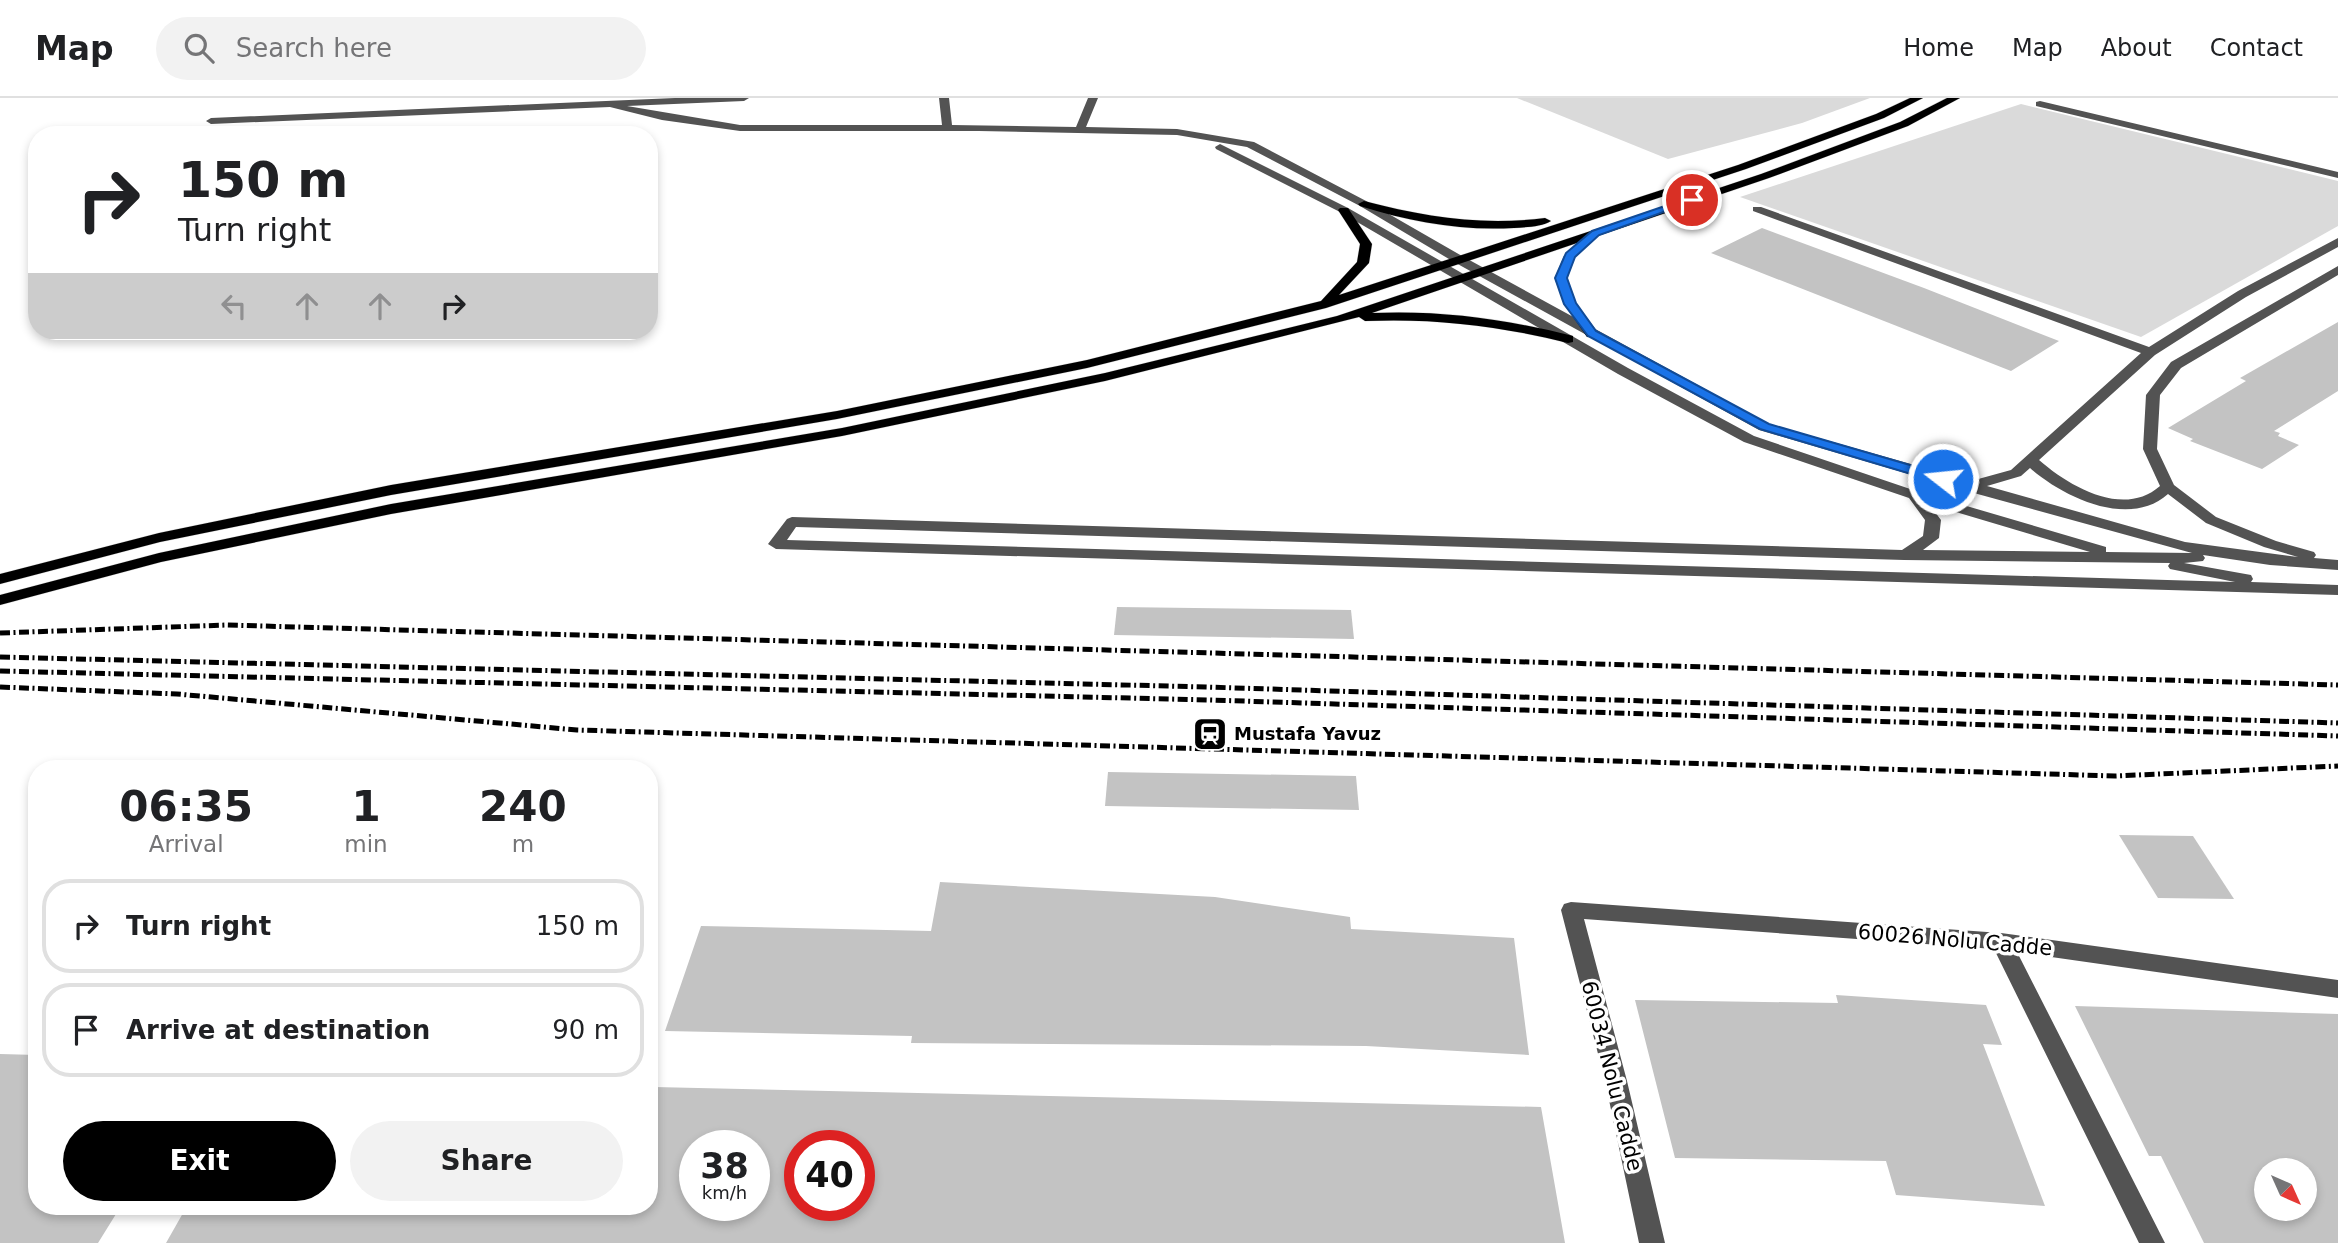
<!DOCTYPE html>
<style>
body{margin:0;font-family:"DejaVu Sans",sans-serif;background:#f2f2f2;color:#202124;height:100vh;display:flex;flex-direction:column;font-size:26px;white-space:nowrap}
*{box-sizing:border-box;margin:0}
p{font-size:23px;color:#757577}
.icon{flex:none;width:38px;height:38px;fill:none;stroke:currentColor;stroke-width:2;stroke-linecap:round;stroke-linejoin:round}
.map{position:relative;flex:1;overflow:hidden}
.details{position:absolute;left:28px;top:662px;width:630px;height:455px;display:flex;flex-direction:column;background:#fff;border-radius:28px;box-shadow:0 4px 10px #0003}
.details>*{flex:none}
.guide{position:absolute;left:28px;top:28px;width:630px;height:214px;border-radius:28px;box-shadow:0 4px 10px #0003;background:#fff;color:#202124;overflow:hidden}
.needle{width:46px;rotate:135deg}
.tools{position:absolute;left:2254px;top:1060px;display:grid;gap:14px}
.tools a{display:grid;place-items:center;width:63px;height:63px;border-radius:50%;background:#fff;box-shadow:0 4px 10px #0003;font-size:35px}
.speed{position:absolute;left:679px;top:1032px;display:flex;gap:14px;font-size:35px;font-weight:700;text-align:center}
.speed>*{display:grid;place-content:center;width:91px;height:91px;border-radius:50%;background:#fff;box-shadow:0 4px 10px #0003;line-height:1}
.speed small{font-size:18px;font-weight:400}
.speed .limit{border:10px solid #d22;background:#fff;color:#111}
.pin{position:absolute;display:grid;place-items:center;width:60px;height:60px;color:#fff;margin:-30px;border:4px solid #fff;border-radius:50%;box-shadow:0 2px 7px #0007}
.me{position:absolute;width:77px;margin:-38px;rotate:286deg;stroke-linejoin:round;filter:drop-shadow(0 0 5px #0008)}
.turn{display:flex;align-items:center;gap:24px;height:147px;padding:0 35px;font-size:32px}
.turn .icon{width:91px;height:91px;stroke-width:2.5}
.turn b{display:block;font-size:49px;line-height:60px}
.lanes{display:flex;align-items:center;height:66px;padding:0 35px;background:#0003;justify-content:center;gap:35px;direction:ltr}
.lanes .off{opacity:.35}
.eta{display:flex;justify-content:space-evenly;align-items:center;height:119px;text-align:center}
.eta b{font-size:42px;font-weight:800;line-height:49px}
.button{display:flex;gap:14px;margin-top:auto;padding:14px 35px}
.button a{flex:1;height:80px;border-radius:42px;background:#000;color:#fff;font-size:28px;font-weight:800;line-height:80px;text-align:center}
.button a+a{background:#f2f2f2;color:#202124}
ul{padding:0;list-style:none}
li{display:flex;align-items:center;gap:21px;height:94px;margin:0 14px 10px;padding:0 21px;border:4px solid #e0e0e0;border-radius:28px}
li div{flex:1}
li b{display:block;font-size:26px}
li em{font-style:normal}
header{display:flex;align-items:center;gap:42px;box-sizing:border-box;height:98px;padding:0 35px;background:#fff;border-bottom:2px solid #e0e0e0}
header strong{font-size:33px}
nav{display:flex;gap:38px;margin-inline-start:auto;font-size:24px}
.search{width:490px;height:63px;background:#f2f2f2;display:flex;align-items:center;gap:18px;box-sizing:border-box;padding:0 24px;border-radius:38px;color:#757577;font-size:26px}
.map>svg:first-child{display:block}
.green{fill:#dadada}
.building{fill:#c3c3c3;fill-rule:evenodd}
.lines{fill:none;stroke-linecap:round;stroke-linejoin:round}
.major-casing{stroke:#dbdbdb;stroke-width:1}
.minor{fill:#535353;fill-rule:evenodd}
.major{fill:#000;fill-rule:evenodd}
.rail{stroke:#000;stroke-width:5;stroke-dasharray:10 3.5 2 3.5;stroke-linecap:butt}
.route{fill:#1a73e8;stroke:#114b97;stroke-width:2}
.labels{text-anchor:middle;stroke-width:7;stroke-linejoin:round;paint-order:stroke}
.poi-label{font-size:18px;font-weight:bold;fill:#000;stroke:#fff;text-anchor:start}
.near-street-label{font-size:21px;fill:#000;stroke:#fff}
</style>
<header>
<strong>Map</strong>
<div class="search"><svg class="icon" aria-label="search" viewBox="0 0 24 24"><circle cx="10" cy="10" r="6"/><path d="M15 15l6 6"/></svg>Search here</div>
<nav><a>Home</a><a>Map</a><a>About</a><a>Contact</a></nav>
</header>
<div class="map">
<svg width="2338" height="1145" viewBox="0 0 2338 1145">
<rect width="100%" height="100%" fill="#fff"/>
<g class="green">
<polygon points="1517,0 1870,0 1802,25 1668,61"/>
<polygon points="2021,6 2338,83 2338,128 2141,239 1740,99"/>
</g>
<g class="building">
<polygon points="1762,130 1924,190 2059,243 2011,273 1711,155"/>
<polygon points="2338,224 2338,293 2274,333 2280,335 2278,338 2299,347 2262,371 2190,343 2193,341 2168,330 2246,283 2240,280"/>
<polygon points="1117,509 1351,512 1354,541 1114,537"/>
<polygon points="1108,674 1356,678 1359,712 1105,708"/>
<polygon points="2119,737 2193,738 2234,801 2158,800"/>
<polygon points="940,784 1215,799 1350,819 1351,831 1514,840 1529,957 1366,948 911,945 912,938 665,933 701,828 931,833"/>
<polygon points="1836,897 1986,907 2002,947 1983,946 2045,1108 1896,1097 1886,1063 1675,1060 1635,902 1838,905"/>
<path d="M 2075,908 L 2338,916 L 2338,1145 L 2204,1145 L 2161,1058 L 2149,1058 ZM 2266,1073 L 2305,1073 L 2305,1111 L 2266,1111 Z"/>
<polygon points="0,956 37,957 37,1108 121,1108 98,1145 0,1145"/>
<path d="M 654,989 L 1541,1009 L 1565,1145 L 166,1145 L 187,1108 L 649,1108 L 649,1003 ZM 695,1048 L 754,1048 L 754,1108 L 695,1108 ZM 800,1048 L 859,1048 L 859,1108 L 800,1108 Z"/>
</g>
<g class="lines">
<g class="major-casing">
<g id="major">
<polygon points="1910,0 1923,0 1884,20 1746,71 1326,210 1087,270 837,321 391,397 160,444 0,486 0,476 159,435 391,387 837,313 1087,262 1321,203 1357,164 1360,146 1338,112 1340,110 1348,110 1372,146 1369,165 1339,197 1738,67 1876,16"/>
<path d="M 1947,0 L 1960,0 L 1908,28 L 1769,80 L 1595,139 L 1575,159 L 1567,180 L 1576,206 L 1599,236 L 1597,239 L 1587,239 L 1564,206 L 1555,180 L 1564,158 L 1577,145 L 1372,215 C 1441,212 1506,221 1573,238 L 1573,244 L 1568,245 C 1500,228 1435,220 1365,223 L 1359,219 L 1105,283 L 842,338 L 391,416 L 161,464 L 0,507 L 0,497 L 159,455 L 391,406 L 842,330 L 1105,275 L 1337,218 L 1761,76 L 1900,24 Z"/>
<path d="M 1364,103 C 1426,119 1481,128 1545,120 L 1551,123 C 1542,129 1526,129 1514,130 C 1461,133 1411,124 1360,108 L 1358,106 Z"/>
</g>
</g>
<g class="minor">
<path d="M 675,0 L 749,0 L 744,3 L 627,8 L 740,27 L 942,27 L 939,0 L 949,0 L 952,27 L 1076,29 L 1088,0 L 1098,0 L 1086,29 L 1177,31 L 1254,44 L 1368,104 L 1462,158 L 1769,326 L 1971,383 L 2011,372 L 2141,255 L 1753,113 L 1753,109 L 1761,109 L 2149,249 L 2238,193 L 2338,140 L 2338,149 L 2246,199 L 2155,257 L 2039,362 C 2070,389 2124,420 2160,388 L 2143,351 L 2146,297 L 2171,264 L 2338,168 L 2338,177 L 2181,270 L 2160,297 L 2157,351 L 2174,387 L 2216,419 L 2276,443 L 2314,454 L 2316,457 L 2314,460 L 2338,462 L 2338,472 L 2270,467 L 2203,457 L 2205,460 L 2203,463 L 2184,465 L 2251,477 L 2253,481 L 2251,484 L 2338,487 L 2338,497 L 776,451 L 768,446 L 787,421 L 792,419 L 1902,452 L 1923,438 L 1925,422 L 1909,400 L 1744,344 L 1618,276 L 1340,114 L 1216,51 L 1215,49 L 1220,46 L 1348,110 L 1628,270 L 1754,338 L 1919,394 L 2106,449 L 2106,454 L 2192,455 L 1963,392 L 1759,332 L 1454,164 L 1360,108 L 1247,49 L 1177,37 L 979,33 L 740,33 L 662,22 L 610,9 L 211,26 L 206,23 L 211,20 ZM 2030,370 C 2063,399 2129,431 2168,396 L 2206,425 L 2264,449 L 2298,459 L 2185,444 L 1987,388 L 2021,378 ZM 1929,406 L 2090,454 L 1923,452 L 1939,440 L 1941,422 ZM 796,429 L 1904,462 L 2170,465 L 2168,468 L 2170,471 L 2235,484 L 787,442 Z"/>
<polygon points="2040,3 2338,74 2338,80 2036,8 2036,4"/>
<polygon points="1571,804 2001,835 2338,882 2338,900 2017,854 2165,1145 2139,1145 1994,851 1584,821 1627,983 1665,1145 1639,1145 1605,983 1561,812 1564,806"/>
</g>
<use href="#major" class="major"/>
<g class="rail">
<polyline points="0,535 227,527 2338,587"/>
<polyline points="0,559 1206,589 2338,625"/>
<polyline points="0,573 1210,602 2338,638"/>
<polyline points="0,589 177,596 577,632 2115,678 2338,668"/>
</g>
</g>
<polygon class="route" points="1688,100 1697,102 1599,137 1575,159 1567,180 1576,205 1596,233 1769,326 1948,378 1948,384 1938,384 1760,331 1588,238 1564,206 1555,180 1566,155 1592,133"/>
<defs>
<g id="station-square" transform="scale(1.75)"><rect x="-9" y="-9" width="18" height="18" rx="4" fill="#000" stroke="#fff"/><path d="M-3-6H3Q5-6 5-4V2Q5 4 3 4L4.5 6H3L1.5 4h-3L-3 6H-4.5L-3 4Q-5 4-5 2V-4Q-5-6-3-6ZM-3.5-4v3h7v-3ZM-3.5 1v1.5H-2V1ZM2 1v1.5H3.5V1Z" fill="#fff"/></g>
</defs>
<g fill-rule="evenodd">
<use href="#station-square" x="1210" y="636"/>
</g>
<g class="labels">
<g class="poi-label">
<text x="1234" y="642">Mustafa Yavuz</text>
</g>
<g class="near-street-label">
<text transform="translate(1955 842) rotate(5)" y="7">60026 Nolu Cadde</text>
<text transform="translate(1612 978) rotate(76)" y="7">60034 Nolu Cadde</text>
</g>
</g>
</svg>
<div class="tools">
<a><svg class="needle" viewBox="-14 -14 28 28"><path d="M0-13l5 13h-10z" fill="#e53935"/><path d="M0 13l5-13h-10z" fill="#757577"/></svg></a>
</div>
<div class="speed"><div>38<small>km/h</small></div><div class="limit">40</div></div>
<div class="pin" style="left:1692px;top:102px;background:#d93025"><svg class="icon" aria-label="arrive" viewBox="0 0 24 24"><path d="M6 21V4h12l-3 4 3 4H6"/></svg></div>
<svg class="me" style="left:1943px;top:381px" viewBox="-20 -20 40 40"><circle r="17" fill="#1a73e8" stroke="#fff" stroke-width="3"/><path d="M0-11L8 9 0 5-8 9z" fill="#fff"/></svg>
<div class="guide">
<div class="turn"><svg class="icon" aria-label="right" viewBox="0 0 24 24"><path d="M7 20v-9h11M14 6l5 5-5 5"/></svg><div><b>150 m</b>Turn right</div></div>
<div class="lanes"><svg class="icon off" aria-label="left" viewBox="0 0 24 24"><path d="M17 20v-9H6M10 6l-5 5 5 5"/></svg><svg class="icon off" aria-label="ahead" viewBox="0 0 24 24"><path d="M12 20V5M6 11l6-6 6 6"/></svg><svg class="icon off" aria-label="ahead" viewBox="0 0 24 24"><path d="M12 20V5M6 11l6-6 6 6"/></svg><svg class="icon" aria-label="right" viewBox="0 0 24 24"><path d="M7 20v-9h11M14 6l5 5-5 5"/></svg></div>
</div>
<section class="details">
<div class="eta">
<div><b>06:35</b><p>Arrival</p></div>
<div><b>1</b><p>min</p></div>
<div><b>240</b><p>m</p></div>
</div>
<ul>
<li><svg class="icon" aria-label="right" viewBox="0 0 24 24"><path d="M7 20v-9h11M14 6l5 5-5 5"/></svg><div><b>Turn right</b></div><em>150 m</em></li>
<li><svg class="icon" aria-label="arrive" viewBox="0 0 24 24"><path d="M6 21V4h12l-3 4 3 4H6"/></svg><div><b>Arrive at destination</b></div><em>90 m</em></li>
</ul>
<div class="button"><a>Exit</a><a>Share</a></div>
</section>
</div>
